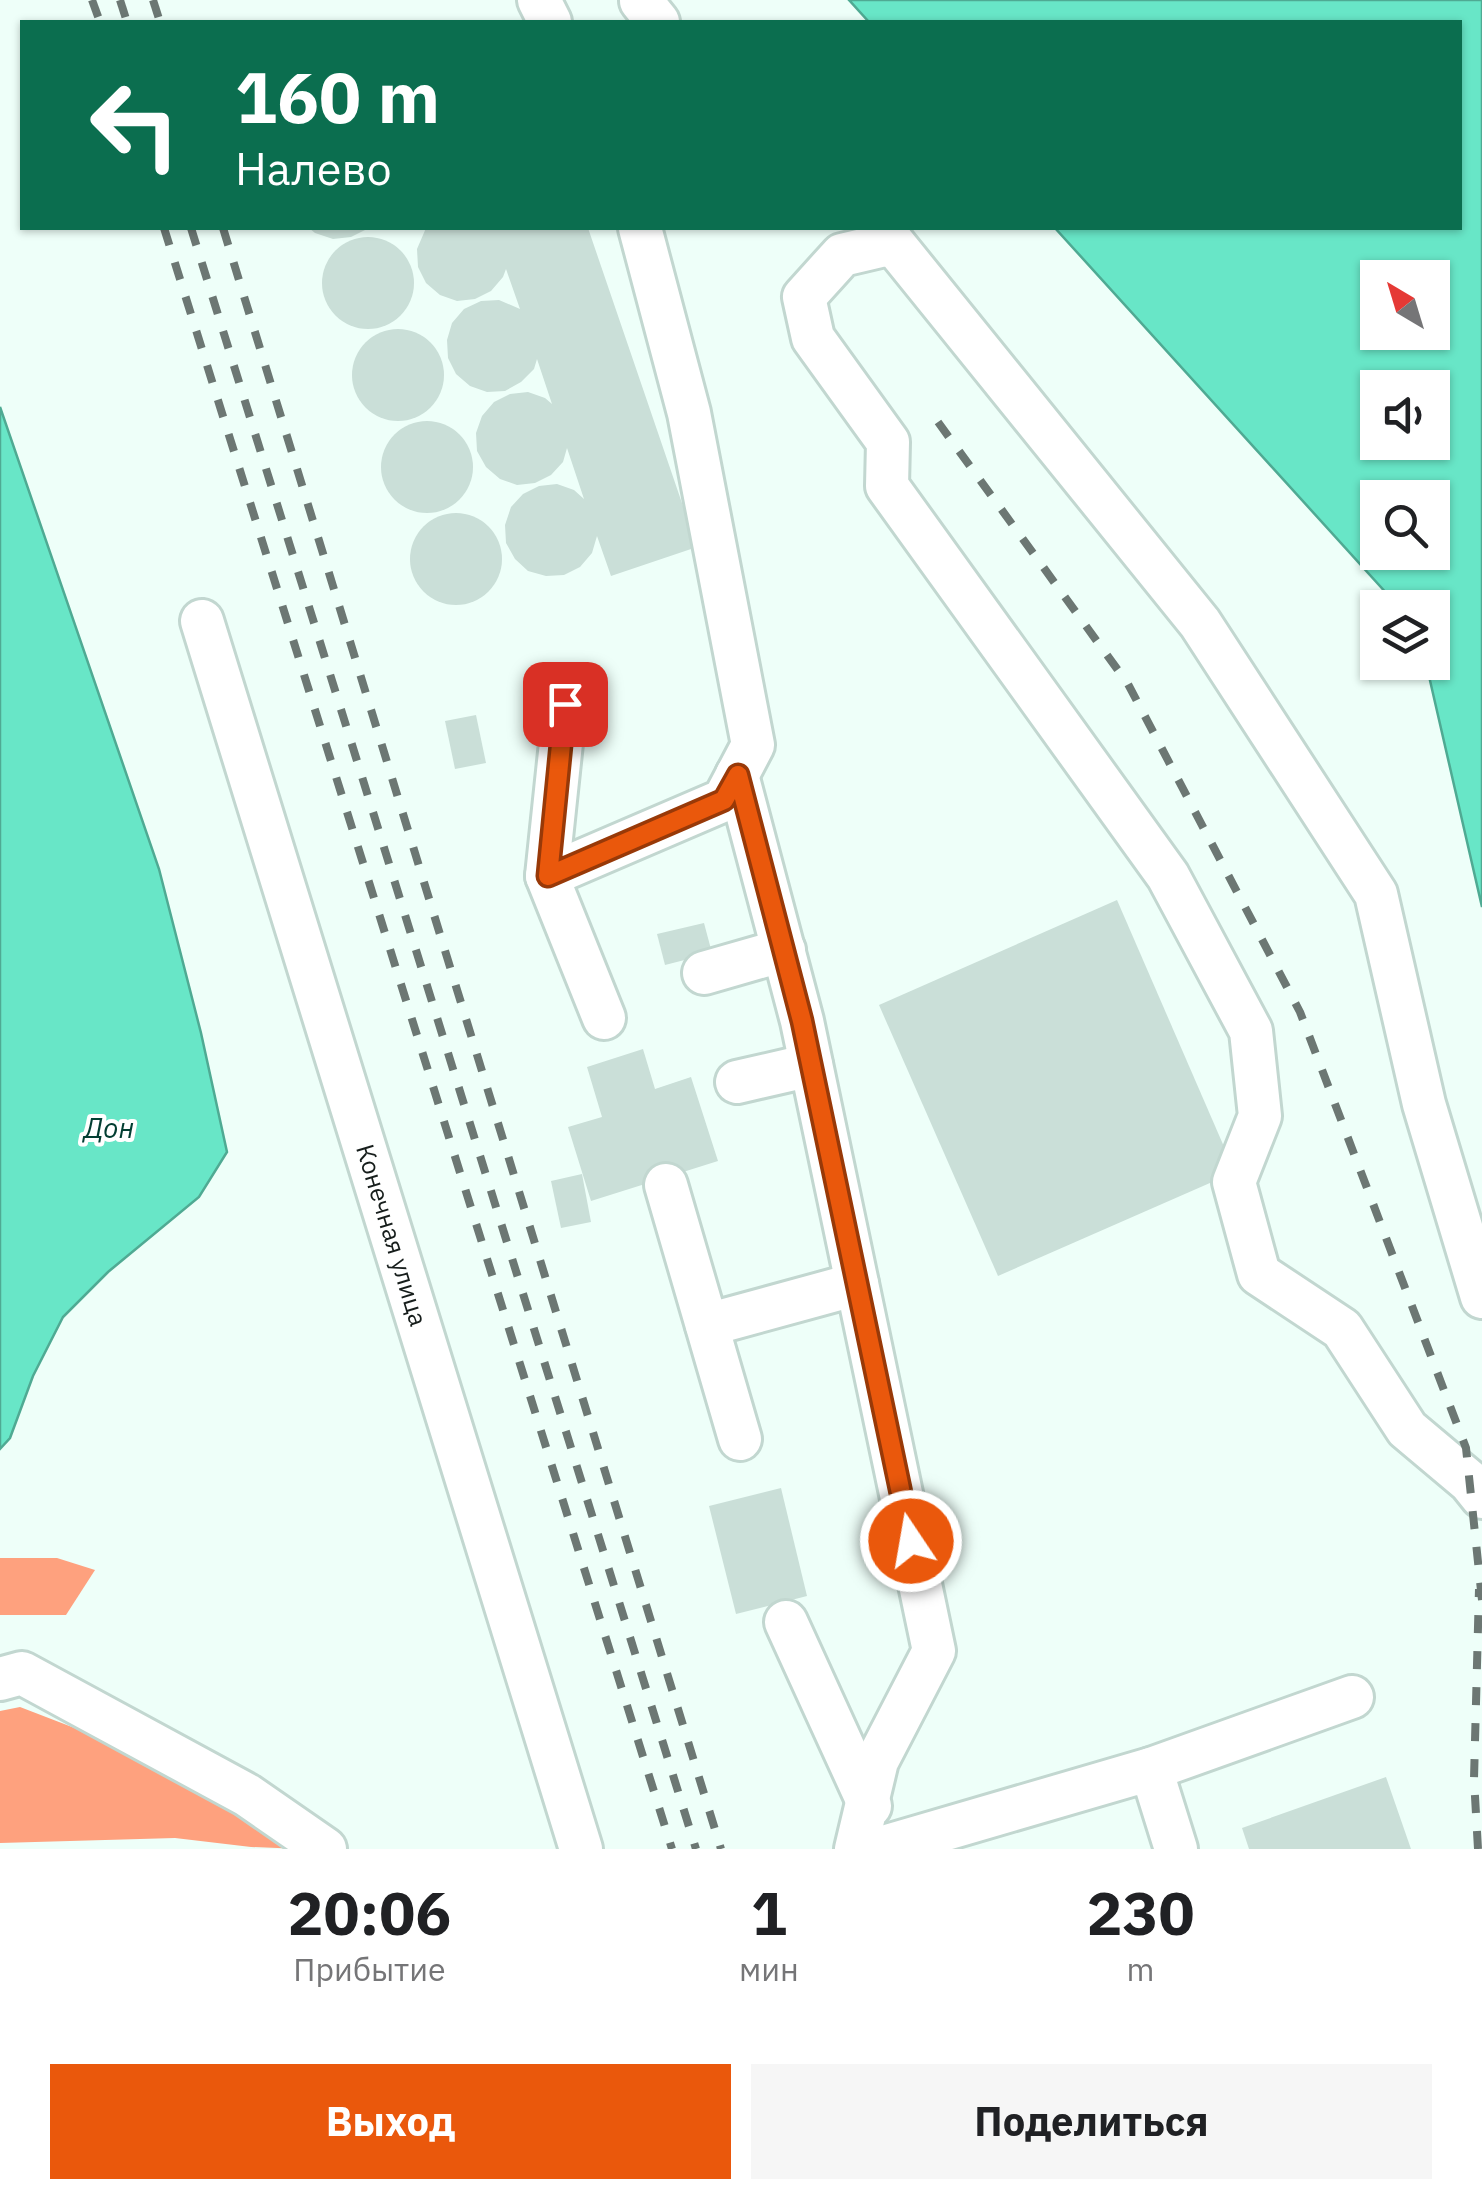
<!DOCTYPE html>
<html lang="ru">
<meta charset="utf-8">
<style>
body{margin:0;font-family:"IBM Plex Sans",sans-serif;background:#f6f6f6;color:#202124;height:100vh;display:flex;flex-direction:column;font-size:38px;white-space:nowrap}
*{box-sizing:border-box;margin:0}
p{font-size:32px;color:#757577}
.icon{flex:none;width:55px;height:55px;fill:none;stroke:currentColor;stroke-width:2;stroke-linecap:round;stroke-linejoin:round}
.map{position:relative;height:1849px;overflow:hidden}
.panel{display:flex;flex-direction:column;background:#fff;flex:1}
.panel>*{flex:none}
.banner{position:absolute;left:20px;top:20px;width:1442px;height:210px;border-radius:0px;box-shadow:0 2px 8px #0004;background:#0b6e4f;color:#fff;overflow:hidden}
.needle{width:65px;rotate:322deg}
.controls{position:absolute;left:1360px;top:260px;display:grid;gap:20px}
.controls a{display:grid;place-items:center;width:90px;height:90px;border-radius:0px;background:#fff;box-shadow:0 2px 8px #0004;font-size:50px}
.pin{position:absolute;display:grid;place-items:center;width:85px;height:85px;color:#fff;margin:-42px;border-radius:20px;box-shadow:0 5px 15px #0006}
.me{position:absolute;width:110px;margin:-55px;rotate:348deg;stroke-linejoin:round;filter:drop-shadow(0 0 8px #0008)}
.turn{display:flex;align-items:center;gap:35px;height:210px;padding:0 50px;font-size:45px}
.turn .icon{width:130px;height:130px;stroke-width:2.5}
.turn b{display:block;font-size:70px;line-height:85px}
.eta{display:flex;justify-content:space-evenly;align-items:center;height:170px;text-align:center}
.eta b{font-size:60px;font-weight:700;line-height:70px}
.button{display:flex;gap:20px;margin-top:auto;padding:20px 50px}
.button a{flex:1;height:115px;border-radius:0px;background:#ea580c;color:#fff;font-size:40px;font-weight:700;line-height:115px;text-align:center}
.button a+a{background:#f6f6f6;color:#202124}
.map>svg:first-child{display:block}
.forest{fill:#fea17e}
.water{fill:#68e6c7;stroke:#4faa93;stroke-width:2.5;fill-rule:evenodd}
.building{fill:#cadfd8}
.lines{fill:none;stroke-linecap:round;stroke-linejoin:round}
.minor-casing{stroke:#c2d7d0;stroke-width:48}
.minor{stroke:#fff;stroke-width:42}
.rail{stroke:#6c7773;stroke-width:8;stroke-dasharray:18 18;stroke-linecap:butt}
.route-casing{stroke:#983908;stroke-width:25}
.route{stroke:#ea580c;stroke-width:18}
.labels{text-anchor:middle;stroke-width:8;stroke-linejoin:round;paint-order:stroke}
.street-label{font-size:25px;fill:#161d1b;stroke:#fff}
.water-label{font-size:28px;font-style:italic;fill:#023e32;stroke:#fff}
</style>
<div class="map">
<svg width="1482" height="1849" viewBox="0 0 1482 1849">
<rect width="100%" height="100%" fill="#eefff9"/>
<g class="forest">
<polygon points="0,1558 57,1558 95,1570 66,1615 0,1615"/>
<polygon points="20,1707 124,1747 301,1849 251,1847 175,1838 0,1843 0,1711"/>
</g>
<g class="water">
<path d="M 849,0 L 1482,0 L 1482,907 L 1426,663 L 1432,662 L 1432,608 L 1399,607 L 1055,228 L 1460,228 L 1460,22 L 869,22 ZM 1378,278 L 1432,278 L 1432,332 L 1378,332 ZM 1378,388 L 1432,388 L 1432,442 L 1378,442 ZM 1378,498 L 1432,498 L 1432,552 L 1378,552 Z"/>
<polygon points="0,407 159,869 201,1033 227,1152 199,1197 108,1272 63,1317 33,1376 10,1438 0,1449"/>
</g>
<g class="building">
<polygon points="309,228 369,228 351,237 333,239 315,233"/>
<polygon points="426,228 588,228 697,547 611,576 597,536 592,553 580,567 564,575 546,576 528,571 515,559 506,543 505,525 511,507 523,494 539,486 557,484 574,490 584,499 567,448 563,462 551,475 535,483 517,485 500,479 486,467 477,451 476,433 482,416 494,402 510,394 528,392 545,398 552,404 537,359 534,369 521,382 505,391 487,392 470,386 456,374 448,358 447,340 452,323 464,309 481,301 499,300 520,309 506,269 503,277 491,291 475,299 457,301 440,295 426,283 418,267 417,249"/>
<circle cx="368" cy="283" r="46"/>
<circle cx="398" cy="375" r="46"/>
<circle cx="427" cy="467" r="46"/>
<circle cx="456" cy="559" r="46"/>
<polygon points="476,715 486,763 455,769 445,721"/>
<polygon points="1117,900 1235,1172 998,1276 879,1005"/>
<polygon points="704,923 712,953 665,965 657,934"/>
<polygon points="643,1049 655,1089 691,1077 718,1161 591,1201 568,1127 602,1117 587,1067"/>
<polygon points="582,1174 591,1222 561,1228 551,1181"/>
<polygon points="781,1488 807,1596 736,1614 709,1506"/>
<polygon points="1386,1777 1411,1849 1249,1849 1242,1828"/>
</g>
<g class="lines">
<g class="minor-casing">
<g id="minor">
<polyline points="539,0 550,22"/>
<polyline points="641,1 658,22"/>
<polyline points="202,621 581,1849"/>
<polyline points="565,705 547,876 604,1018"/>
<polyline points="737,775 802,1021 934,1651 877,1761 856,1849"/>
<polyline points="547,876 724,800 753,745 689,413 640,228"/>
<polyline points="704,973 784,950"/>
<polyline points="737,1082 811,1065"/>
<polyline points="666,1185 740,1439"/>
<polyline points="1482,1297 1424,1104 1376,894 1200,623 893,243 842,255 804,297 813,338 888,442 887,486 1168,876 1251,1031 1260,1116 1234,1182 1259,1274 1342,1329 1407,1429 1470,1482 1482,1497"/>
<polyline points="707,1325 857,1284"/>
<polyline points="786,1622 870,1806"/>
<polyline points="0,1679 22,1673 247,1795 325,1849"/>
<polyline points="1151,1769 1352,1697"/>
<polyline points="884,1847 1151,1769 1176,1849"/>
</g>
</g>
<use href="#minor" class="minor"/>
<g class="rail">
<polyline points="92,0 100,22"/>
<polyline points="120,0 127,22"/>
<polyline points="153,0 160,22"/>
<polyline points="164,228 672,1849"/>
<polyline points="191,228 696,1849"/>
<polyline points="223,228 721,1849"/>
<polyline points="938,422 1128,684 1300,1012 1466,1448 1482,1600"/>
<polyline points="1478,1849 1474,1779 1479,1589"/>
</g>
</g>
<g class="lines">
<g class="route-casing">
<polyline id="route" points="565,704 548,876 724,800 738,775 802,1021 911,1541"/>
</g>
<use href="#route" class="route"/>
</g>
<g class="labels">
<g class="street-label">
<text transform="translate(392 1235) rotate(73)" y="9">Конечная улица</text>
</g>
<g class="water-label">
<text x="109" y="1138">Дон</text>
</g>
</g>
</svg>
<div class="controls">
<a><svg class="needle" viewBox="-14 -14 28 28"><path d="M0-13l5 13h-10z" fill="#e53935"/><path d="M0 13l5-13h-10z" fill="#757577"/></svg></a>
<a><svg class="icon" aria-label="sound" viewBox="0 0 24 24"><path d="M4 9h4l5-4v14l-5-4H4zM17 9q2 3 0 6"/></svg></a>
<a><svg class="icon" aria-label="search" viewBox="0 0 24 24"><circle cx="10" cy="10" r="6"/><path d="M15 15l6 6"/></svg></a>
<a><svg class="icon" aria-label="layers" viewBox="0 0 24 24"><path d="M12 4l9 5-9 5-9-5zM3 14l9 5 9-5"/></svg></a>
</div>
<div class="pin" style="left:565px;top:704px;background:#d93025"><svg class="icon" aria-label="arrive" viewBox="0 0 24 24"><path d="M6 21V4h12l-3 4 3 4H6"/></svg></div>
<svg class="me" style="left:911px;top:1541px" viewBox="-20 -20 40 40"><circle r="17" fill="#ea580c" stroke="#fff" stroke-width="3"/><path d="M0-11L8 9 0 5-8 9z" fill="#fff"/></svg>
<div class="banner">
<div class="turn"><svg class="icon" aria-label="left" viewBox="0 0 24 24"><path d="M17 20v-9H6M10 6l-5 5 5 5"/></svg><div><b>160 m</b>Налево</div></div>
</div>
</div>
<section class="panel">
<div class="eta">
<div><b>20:06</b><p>Прибытие</p></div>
<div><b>1</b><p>мин</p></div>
<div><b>230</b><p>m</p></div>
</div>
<div class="button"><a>Выход</a><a>Поделиться</a></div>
</section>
